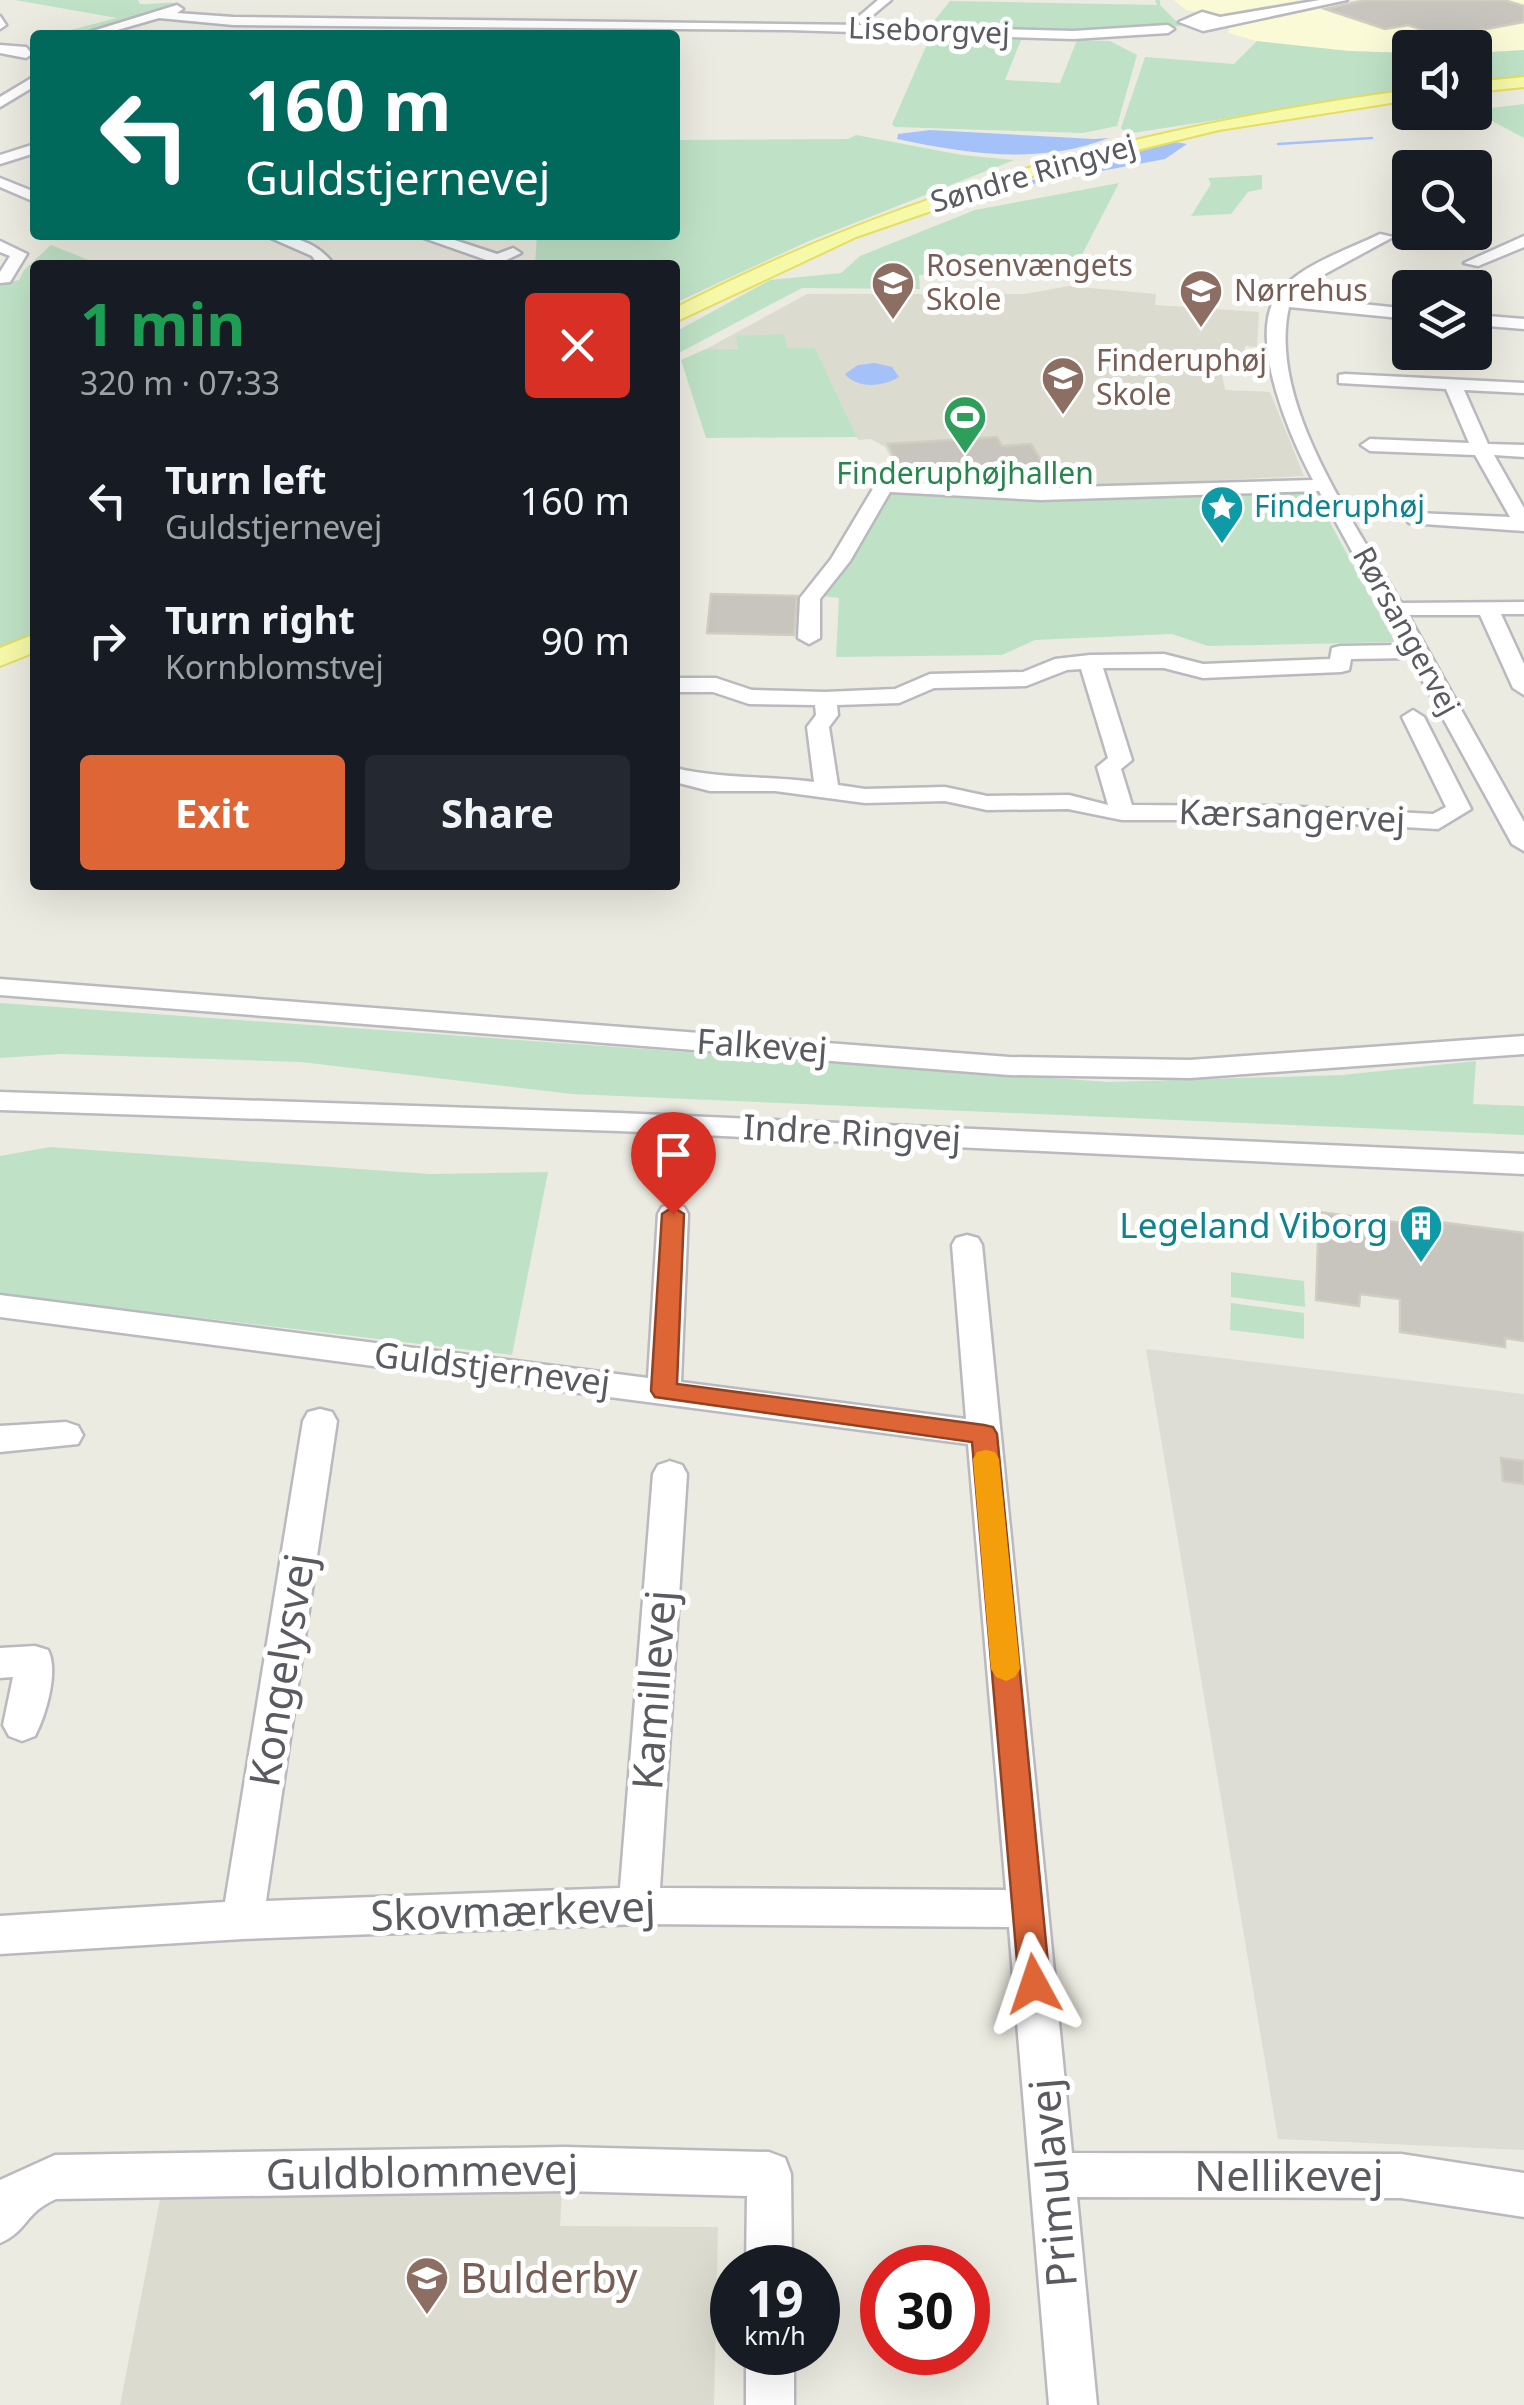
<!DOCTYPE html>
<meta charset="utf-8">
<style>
body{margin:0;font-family:"Noto Sans",sans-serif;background:#242831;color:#f1f3f6;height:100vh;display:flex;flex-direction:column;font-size:38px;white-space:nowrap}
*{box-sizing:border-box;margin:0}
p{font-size:32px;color:#9ea1a6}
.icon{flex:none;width:55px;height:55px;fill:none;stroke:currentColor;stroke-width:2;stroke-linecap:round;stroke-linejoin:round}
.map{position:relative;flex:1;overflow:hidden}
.drawer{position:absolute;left:30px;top:260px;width:650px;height:630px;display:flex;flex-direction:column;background:#171b24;border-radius:10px;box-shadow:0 10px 40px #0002}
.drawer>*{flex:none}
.guide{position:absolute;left:30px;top:30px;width:650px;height:210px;border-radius:10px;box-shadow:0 10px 40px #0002;background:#00695c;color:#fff;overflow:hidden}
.fabs{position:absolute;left:1392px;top:30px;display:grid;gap:20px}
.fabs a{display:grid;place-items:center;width:100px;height:100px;border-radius:10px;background:#171b24;box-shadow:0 10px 40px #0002;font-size:50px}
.speed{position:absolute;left:710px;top:2245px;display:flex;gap:20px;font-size:50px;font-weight:700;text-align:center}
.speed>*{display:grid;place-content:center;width:130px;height:130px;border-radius:50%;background:#171b24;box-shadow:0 10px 40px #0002;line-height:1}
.speed small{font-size:25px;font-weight:400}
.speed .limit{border:15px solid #d22;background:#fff;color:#111}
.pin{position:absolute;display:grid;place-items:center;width:85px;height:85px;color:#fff;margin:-102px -42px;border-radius:50% 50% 50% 0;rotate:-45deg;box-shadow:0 0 10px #0007}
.pin .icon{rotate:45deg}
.me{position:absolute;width:110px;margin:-55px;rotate:355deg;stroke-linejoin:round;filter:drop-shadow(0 0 8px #0008)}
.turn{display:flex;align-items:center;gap:35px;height:210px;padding:0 50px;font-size:45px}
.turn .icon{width:130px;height:130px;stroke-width:2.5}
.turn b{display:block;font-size:70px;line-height:85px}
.round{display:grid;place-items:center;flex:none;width:105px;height:105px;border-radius:10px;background:#242831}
.headline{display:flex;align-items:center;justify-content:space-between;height:170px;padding:0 50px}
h1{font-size:60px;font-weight:700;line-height:75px;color:#1e9e55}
.button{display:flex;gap:20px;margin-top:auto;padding:20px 50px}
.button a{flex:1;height:115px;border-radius:10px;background:#dd6536;color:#fff;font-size:40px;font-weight:700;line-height:115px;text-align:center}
.button a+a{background:#242831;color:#f1f3f6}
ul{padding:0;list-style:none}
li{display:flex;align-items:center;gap:30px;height:140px;padding:0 50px}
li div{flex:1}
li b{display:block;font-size:38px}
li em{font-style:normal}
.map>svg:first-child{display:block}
.commercial{fill:#fbfad7}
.industrial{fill:#dddcd5}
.education{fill:#dbdbcf}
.green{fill:#bfe2c6}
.water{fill:#a4c2f9}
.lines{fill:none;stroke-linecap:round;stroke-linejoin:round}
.stream{stroke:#a4c2f9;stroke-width:2.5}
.building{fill:#c7c5be;stroke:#d0cec0;stroke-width:2.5}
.minor-casing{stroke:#b9b9bf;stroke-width:5}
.major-casing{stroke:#e7dd5e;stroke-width:4}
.minor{fill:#fff;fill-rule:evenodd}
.major{fill:#f6f9a8;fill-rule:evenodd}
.route{fill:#dd6536;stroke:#904223;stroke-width:2.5}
.slow{fill:#f59e0b}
.labels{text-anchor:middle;stroke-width:10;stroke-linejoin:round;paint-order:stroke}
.far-street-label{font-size:30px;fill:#5a5b61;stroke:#fff}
.far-education-label{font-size:30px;fill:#785e54;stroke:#fff;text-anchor:start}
.far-leisure-label{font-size:30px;fill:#27864d;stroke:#fff}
.far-culture-label{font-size:30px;fill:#0d838f;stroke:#fff;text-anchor:start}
.street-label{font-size:35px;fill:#5a5b61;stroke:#fff}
.culture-label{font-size:35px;fill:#0d838f;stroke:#fff;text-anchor:end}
.near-street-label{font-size:42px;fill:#5a5b61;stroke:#fff}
.near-education-label{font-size:42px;fill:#785e54;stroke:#fff;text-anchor:start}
</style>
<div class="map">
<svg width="1524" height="2405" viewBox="0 0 1524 2405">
<rect width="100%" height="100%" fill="#ecebe1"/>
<g class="commercial">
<polygon points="1174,0 1300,0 1218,15 1186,10"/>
<polygon points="1365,0 1524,0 1524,50 1475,53 1475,48 1410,48 1410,53 1349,51 1271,45 1228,33 1231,21"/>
</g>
<polygon class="industrial" points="1146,1349 1524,1394 1524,2150 1278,2139"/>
<g class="education">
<polygon points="1069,286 1156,294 1155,305 1259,312 1257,347 1245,346 1245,353 1218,352 1225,390 1270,392 1304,476 1045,489 905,483 885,447 871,439 858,440 815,348 706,349 807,294 1025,294"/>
<polygon points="562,2190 560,2226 718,2227 714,2405 120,2405 161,2194"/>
</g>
<g class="green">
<path d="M 15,0 L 138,0 L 140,4 C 154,5 166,1 181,4 C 140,19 94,35 51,35 L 117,18 Z"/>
<polygon points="1155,0 1160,0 1160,5 1181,26 1095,34 930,26 950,1 1157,5"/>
<polygon points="939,34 1021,40 1005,80 1060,83 1077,40 1110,41 1137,55 1117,126 1083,133 895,127 892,124 931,35"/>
<polygon points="1257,41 1349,51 1410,53 1410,90 1126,134 1121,128 1145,57 1234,64"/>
<polygon points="1524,50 1524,77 1475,82 1475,53"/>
<polygon points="1524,104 1524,138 1475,112 1475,110"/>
<polygon points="856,135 962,155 1014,160 809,241 675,303 675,265 535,265 537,235 675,235 675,140 848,139"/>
<polygon points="1262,175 1262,189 1248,192 1231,214 1191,216 1211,184 1208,178"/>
<polygon points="1119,183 1071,276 1053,274 1050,265 919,275 920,289 802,288 675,355 675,332 770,280 841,273 860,256 975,210"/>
<polygon points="51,245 101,265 35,265 35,635 0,649 0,284 19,280 24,270"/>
<polygon points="784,334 787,348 815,348 857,437 706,438 681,360 706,349 738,349 736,336"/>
<polygon points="1314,493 1395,642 1208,646 1172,634 1035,640 1002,655 836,657 839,598 822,596 891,494 1023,500"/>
<polygon points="0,1003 1109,1082 1342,1075 1476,1061 1473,1104 1524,1106 1524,1135 572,1094 301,1062 61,1054 0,1058"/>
<polygon points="50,1147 430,1174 548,1172 512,1355 0,1294 0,1156"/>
<polygon points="1231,1272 1304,1281 1305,1307 1231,1297"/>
<polygon points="1231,1303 1304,1313 1304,1339 1230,1330"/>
</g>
<g class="water">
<path d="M 930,130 L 1094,139 L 1109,138 C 1039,165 968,154 897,139 L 898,134 Z"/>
<polygon points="1175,142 1187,144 1165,159 984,193"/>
<path d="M 875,363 L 892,367 L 899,377 C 883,387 857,389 845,374 L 858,365 Z"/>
</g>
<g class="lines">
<polyline class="stream" points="1278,144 1372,138"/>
</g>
<g class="building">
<polygon points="1366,0 1504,0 1524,6 1524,22 1444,37 1408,25 1385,29 1325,9"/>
<polygon points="997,437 1002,446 1031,444 1043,464 916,475 913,470 900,471 888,444"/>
<polygon points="711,594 797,596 794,635 707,633"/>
<polygon points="1319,1212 1439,1228 1439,1222 1524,1233 1524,1341 1505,1338 1505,1347 1400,1332 1400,1299 1360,1294 1359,1306 1316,1300"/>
<polygon points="1501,1458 1524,1461 1524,1484 1503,1481"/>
</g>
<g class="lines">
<g class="minor-casing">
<g id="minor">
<polygon points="878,0 891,0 861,25 1073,31 1168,25 1174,29 1168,33 1073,39 789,30 233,25 159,18 100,35 80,35 177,5 183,9 177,13 233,17 861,25 857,18"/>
<polygon points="1320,0 1347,0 1203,31 1179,22 1202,12 1220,17"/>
<polygon points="0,16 6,25 0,29"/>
<polygon points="0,45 26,47 32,54 26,58 0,53"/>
<polygon points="35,76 35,86 0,107 0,97"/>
<polygon points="35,144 35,153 0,164 0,155"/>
<polygon points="0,178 35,192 35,202 0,187"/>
<path d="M 1380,234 L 1393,237 L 1312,281 L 1295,297 L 1410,309 L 1410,319 L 1289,307 C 1267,403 1355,522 1401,603 L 1524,602 L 1524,614 L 1501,614 L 1524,664 L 1524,695 L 1513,688 L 1480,615 L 1408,615 L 1524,822 L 1524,851 L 1512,844 L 1410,658 L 1351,659 L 1349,670 L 1341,672 L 1203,678 L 1164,668 L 1103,668 L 1132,760 L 1121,769 L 1132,805 L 1282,806 L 1433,814 L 1446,807 L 1402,717 L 1413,710 L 1424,717 L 1471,809 L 1438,829 L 1282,820 L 1122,820 L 1068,809 L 987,810 L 945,801 L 865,803 L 775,791 L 710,791 L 675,782 L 675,768 C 721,779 767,776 814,782 L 807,727 L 816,715 L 815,705 L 749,704 L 713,692 L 675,692 L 675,678 L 716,678 L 752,690 L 825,692 L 895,689 L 930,674 L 1023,672 L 1055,659 L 1090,655 L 1164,654 L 1203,664 L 1330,659 L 1332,648 L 1340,646 L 1403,645 L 1319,491 L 1041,500 L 890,492 L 850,561 L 820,599 L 820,638 L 809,644 L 798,638 L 800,598 L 831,559 L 877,482 L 1041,488 L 1313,480 C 1291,439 1250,345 1274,300 C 1292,267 1348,250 1380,234 ZM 1081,669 L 1108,758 L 1097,767 L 1108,805 L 1069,795 L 987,796 L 945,787 L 865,789 L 838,785 L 829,727 L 838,715 L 837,705 L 899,703 L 934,688 L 1026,686 L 1067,670 Z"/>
<path d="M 264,235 C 292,235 318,242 334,265 L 318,265 L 312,256 Z"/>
<polygon points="415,235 439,235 497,254 513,248 521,253 498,264"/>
<polygon points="1524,236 1524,247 1478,266 1464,263"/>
<polygon points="0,241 27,254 10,282 0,283 0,272 10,256 0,252"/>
<polygon points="1446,275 1454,280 1450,288 1434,288 1440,277"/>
<polygon points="1475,315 1524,319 1524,329 1475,325"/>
<polygon points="1345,374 1524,383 1524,393 1464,390 1488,444 1524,445 1524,457 1494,455 1524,508 1524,531 1409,523 1406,519 1416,513 1510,517 1475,455 1370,451 1361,445 1370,439 1469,443 1446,389 1339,383 1339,375"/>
<polygon points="0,979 1009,1057 1190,1060 1524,1036 1524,1054 1190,1078 1009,1075 0,995"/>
<polygon points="0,1092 619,1113 1524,1154 1524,1174 619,1131 0,1110"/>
<polygon points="673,1204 684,1207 688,1214 681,1382 966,1419 952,1245 956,1238 967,1235 978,1238 982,1245 1072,2153 1401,2154 1524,2173 1524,2217 1401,2198 1077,2197 1097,2405 1049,2405 1009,1927 639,1924 243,1939 0,1954 0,1916 225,1902 303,1421 308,1412 320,1409 332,1412 337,1421 266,1901 620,1888 653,1474 658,1465 670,1461 682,1465 687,1474 660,1888 1006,1890 968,1444 0,1317 0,1295 648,1378 658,1214 662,1207"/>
<polygon points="66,1422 78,1426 83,1435 78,1444 0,1452 0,1426"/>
<path d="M 35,1646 L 48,1650 C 59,1671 46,1715 35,1736 L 22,1741 L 9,1736 L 3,1725 L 13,1677 L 0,1678 L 0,1648 Z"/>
<path d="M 564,2147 L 769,2152 L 785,2158 L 791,2174 L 792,2268 L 746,2268 L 747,2196 L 564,2191 L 56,2199 C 24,2213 28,2231 0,2243 L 0,2180 L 55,2155 Z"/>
<rect x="746" y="2352" width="48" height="53"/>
</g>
</g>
<g class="major-casing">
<g id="major">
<polygon points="1524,77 1524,87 1475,92 1475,82"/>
<path d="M 1410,90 L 1410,100 L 1219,130 L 1038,174 L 856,237 L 675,322 L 675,308 C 914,186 1145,126 1410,90 Z"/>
<polygon points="35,634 35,652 0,666 0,648"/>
</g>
</g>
<use href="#minor" class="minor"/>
<use href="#major" class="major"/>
</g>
<polygon class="route" points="673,1207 684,1214 677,1384 984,1425 993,1427 997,1434 1050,1984 1046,1995 1034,1999 1023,1995 1019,1984 972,1442 655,1397 651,1391 662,1214"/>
<polygon class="slow" points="986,1450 995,1452 999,1459 1020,1669 1015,1677 1006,1681 996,1677 991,1669 973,1459 977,1452"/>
<defs>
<g id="school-pin" transform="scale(2.25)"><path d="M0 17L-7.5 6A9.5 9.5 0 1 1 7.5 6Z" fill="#8d6e63" stroke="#fff"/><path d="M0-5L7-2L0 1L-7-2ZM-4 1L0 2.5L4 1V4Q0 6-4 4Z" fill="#fff"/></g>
<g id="stadium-pin" transform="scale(2.25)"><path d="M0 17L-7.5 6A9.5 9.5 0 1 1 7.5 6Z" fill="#2e9e5b" stroke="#fff"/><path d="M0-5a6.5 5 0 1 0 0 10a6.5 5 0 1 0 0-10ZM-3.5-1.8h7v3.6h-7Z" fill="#fff"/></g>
<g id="sight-pin" transform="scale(2.25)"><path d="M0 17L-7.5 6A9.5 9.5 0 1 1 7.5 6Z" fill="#0f9aa8" stroke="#fff"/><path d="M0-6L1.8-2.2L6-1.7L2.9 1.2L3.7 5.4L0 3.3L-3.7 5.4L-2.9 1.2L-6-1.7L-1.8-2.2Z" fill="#fff"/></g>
<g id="building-pin" transform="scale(2.25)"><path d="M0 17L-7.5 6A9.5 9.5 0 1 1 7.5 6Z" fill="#0f9aa8" stroke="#fff"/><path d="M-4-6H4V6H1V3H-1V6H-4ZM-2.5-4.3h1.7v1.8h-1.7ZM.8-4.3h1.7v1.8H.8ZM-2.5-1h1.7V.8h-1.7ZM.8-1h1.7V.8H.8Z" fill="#fff"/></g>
</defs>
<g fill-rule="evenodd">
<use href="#school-pin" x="893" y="283"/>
<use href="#school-pin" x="1201" y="291"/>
<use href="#school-pin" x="1063" y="378"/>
<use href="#stadium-pin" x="965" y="417"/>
<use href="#sight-pin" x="1222" y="507"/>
<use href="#building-pin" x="1421" y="1226"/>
<use href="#school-pin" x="427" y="2278"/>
</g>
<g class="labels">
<g class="far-street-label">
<text transform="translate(929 31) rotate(2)" y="10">Liseborgvej</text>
<text transform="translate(1033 174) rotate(-16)" y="10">Søndre Ringvej</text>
<text transform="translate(1406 631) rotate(61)" y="10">Rørsangervej</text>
</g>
<g class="far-education-label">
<text x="926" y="276">Rosenvængets<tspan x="926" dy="34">Skole</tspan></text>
<text x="1234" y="301">Nørrehus</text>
<text x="1096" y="371">Finderuphøj<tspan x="1096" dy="34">Skole</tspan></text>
</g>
<g class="far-leisure-label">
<text x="965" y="484">Finderuphøjhallen</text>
</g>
<g class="far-culture-label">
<text x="1254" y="517">Finderuphøj</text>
</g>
<g class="street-label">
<text transform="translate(1292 816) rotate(2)" y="12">Kærsangervej</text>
<text transform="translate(762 1046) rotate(4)" y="12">Falkevej</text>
<text transform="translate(852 1133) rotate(3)" y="12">Indre Ringvej</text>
<text transform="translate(492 1369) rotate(7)" y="12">Guldstjernevej</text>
</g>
<g class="culture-label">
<text x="1388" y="1238">Legeland Viborg</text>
</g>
<g class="near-street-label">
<text transform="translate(282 1670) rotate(-81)" y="15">Kongelysvej</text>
<text transform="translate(654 1690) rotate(-86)" y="15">Kamillevej</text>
<text transform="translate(513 1911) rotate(-2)" y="15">Skovmærkevej</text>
<text transform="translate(422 2172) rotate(-1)" y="15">Guldblommevej</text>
<text x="1289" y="2191">Nellikevej</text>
<text transform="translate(1053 2183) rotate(-95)" y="15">Primulavej</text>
</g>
<g class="near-education-label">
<text x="460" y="2293">Bulderby</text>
</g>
</g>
</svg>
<div class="fabs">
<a><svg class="icon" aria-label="sound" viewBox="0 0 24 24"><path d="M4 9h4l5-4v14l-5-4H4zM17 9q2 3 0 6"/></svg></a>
<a><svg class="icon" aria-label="search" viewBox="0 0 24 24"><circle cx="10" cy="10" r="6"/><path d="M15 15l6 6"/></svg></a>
<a><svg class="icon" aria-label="layers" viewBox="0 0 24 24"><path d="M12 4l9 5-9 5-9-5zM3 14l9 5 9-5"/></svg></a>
</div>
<div class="speed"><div>19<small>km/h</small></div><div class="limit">30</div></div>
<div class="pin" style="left:673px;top:1214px;background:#d93025"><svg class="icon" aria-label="arrive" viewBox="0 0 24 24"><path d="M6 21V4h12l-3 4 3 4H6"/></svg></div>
<svg class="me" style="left:1034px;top:1984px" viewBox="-20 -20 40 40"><path d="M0-17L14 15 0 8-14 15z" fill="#dd6536" stroke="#fff" stroke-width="4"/></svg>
<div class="guide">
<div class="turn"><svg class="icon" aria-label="left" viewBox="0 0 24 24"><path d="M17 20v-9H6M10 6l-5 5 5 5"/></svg><div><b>160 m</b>Guldstjernevej</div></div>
</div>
<section class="drawer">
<div class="headline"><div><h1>1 min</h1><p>320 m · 07:33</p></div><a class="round" style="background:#d93025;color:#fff"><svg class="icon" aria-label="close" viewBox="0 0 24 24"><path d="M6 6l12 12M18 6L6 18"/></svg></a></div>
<ul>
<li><svg class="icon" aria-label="left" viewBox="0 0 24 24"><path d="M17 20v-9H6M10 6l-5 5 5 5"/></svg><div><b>Turn left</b><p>Guldstjernevej</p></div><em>160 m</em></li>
<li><svg class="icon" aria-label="right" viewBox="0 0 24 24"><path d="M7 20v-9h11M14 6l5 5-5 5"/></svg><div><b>Turn right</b><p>Kornblomstvej</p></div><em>90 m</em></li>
</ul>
<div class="button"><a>Exit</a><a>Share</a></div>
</section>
</div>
